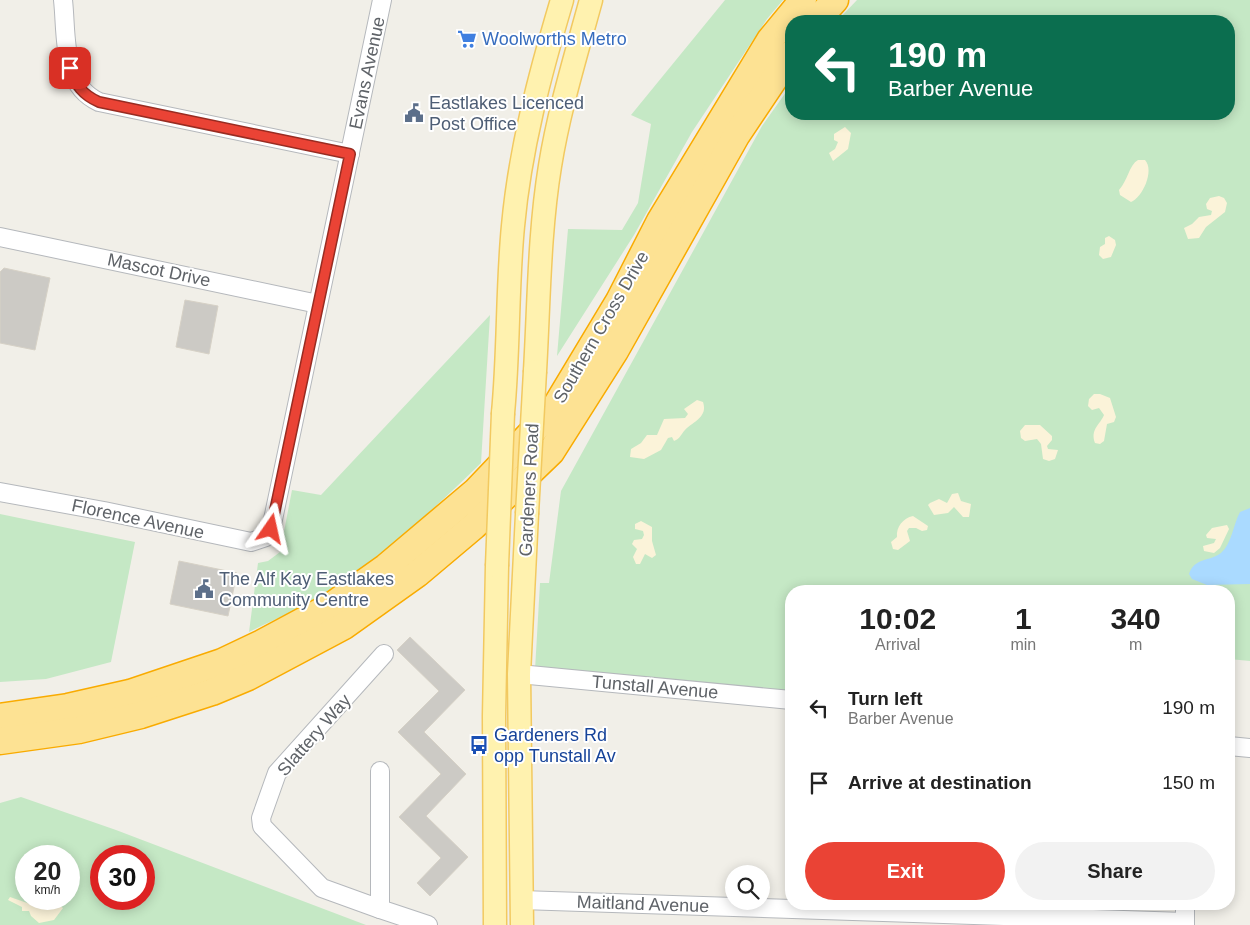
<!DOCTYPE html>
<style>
body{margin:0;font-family:Arial,sans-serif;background:#f2f2f2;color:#222;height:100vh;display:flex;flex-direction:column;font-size:19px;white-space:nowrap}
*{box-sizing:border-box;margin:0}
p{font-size:16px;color:#767676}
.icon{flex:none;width:28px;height:28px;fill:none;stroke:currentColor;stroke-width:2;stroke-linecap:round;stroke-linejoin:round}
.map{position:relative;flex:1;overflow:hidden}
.panel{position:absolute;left:785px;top:585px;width:450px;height:325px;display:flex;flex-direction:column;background:#fff;border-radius:20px;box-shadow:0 2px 12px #0003}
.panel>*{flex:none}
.banner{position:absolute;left:785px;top:15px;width:450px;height:105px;border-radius:20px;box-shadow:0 2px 12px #0003;background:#0b6e4f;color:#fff;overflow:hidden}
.buttons{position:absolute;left:725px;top:865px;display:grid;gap:10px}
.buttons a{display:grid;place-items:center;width:45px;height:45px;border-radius:50%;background:#fff;box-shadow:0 2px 12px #0003;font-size:25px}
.speed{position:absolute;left:15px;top:845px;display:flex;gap:10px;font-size:25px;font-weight:700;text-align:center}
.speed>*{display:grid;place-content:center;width:65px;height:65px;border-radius:50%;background:#fff;box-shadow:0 2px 12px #0003;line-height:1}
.speed small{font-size:12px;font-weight:400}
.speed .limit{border:8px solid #d22;background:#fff;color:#111}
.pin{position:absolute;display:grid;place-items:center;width:42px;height:42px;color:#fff;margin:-21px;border-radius:10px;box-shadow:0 2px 8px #0006}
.me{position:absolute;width:55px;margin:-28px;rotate:11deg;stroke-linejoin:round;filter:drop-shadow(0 0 4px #0008)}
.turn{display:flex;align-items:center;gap:18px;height:105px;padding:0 20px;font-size:22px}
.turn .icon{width:65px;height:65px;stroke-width:2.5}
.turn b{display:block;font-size:35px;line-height:42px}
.eta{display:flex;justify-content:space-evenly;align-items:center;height:85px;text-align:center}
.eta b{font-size:30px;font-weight:600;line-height:35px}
.primary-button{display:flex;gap:10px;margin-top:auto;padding:10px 20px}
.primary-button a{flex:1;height:58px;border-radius:30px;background:#ea4335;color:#fff;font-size:20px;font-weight:600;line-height:58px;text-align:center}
.primary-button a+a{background:#f2f2f2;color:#222}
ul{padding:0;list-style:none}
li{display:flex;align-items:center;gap:15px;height:75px;padding:0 20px}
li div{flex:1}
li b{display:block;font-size:19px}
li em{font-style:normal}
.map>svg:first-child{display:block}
.green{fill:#c5e8c5;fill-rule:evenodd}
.sand{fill:#fbf3d9}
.water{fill:#aadaff}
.building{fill:#cccac5;stroke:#d6d1c6}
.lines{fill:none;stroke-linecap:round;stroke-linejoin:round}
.minor-casing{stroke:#b5b8bc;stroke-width:20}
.major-casing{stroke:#f2c960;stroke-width:25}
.highway-casing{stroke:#f9ab00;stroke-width:29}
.minor{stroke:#fff;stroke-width:18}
.major{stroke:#fff2af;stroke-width:22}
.highway{stroke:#fde293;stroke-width:26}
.major-bridge-casing{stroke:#f2c960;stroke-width:25;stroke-linecap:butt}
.major-bridge{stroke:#fff2af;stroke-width:22}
.route-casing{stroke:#982c22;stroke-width:12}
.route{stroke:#ea4335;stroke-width:9}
.labels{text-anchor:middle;stroke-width:4;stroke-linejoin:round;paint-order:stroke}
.shop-label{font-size:18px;fill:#366cbe;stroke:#fff;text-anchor:start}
.street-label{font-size:18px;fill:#5f6368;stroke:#fff}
.service-label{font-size:18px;fill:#4e5e75;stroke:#fff;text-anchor:start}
.transit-label{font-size:18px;fill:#164399;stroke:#fff;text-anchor:start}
</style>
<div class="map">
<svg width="1250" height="925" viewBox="0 0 1250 925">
<rect width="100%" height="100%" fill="#f1efe8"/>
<g class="green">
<polygon points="725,0 783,0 767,19 692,132 634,235 557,356 568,229 622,230 638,203 651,124 631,115"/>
<polygon points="857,0 1250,0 1250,661 1229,659 1229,591 791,591 791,691 535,670 540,583 549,583 561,491 762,126 791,85 791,114 1229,114 1229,21 837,21"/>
<path d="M 490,315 L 481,463 C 433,510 384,555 327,592 C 303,608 275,619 249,632 L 258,563 L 268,561 L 280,552 L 292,490 L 321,495 Z"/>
<polygon points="0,514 135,542 111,662 46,679 0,682"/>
<path d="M 21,797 L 116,830 L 366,925 L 0,925 L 0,803 ZM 26,856 L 69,856 L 69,899 L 26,899 ZM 101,856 L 144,856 L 144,899 L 101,899 Z"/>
</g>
<g class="sand">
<polygon points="845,127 851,133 848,149 833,161 829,153 835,149 838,142 834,140 834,134"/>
<path d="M 1138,160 L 1145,160 C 1155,171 1142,198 1131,202 L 1120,195 L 1119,190 C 1128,180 1129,165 1138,160 Z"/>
<polygon points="1219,196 1224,198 1227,203 1225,212 1206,227 1199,238 1188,239 1184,228 1192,224 1199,217 1211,215 1212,211 1207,209 1206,204 1210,198"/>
<polygon points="1109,236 1115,240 1116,245 1111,257 1103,259 1099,255 1100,247 1105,244 1105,238"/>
<path d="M 1094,394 L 1100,394 L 1110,398 L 1116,417 L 1114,422 L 1107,424 L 1104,441 L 1100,444 L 1095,443 C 1090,429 1100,425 1104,415 L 1099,408 L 1092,410 L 1088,406 L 1089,399 Z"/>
<path d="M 697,400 L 703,402 C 708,417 694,421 685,430 C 681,434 680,439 674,441 L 672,437 L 668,438 L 661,450 L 644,459 L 630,457 L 631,449 L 641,443 L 647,435 L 657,435 L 664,419 L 685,418 L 688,414 L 684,409 Z"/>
<polygon points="1025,425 1040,425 1052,436 1052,440 1047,446 1048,449 1058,450 1055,459 1049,461 1043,459 1041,444 1037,439 1025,441 1021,438 1020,431"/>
<polygon points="958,493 961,501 971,504 969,517 963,517 954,507 948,513 934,515 928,505 930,503 939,499 947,503 952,494"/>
<path d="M 913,516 L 928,526 L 927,530 L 922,531 L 916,528 L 909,528 L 907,531 L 910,541 L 898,550 L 893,549 L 891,542 L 897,537 C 896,527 903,518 913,516 Z"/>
<polygon points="641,521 652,527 652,541 656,555 652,558 645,554 640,564 636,564 633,557 637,549 632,544 634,540 642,539 644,535 643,531 635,529 635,524"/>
<polygon points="1227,525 1229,529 1220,548 1214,553 1204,551 1203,546 1214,543 1216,539 1207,538 1206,535 1212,528"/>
<polygon points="10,897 33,905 60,906 63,908 54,920 39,923 31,916 29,911 22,911 22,907 8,900"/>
</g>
<path class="water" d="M 1250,508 L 1250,584 L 1207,585 L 1192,579 L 1189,574 C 1195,557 1209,562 1221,553 C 1232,543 1233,525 1240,512 Z"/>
<g class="building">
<polygon points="4,268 50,278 35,350 0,343 0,272"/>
<polygon points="185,300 218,306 209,354 176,347"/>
<polygon points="179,561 237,573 228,616 170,604"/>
<polygon points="410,637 465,690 424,732 466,774 426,816 468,857 430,896 417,883 441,858 399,817 441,774 398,732 439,691 397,650"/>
</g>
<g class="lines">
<g class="minor-casing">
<g id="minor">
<path d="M 63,0 C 67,36 61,85 99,102 L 350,154"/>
<polyline points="0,237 318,304"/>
<polyline points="0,492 104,511 251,542 266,537 271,529 382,0"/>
<polyline points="519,674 791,700"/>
<polyline points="1229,746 1250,748"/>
<polyline points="380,771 380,909 428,925"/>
<polyline points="521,900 1185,922"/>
<polyline points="1185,904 1185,925"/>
<polyline points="380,909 322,888 262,826 261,818 277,773 384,654"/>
</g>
</g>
<g class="major-casing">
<g id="major">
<path d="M 535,371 C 539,303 539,233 550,166 C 559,110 576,55 591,0"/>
<path d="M 503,413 C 509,351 507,288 513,226 C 520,149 540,74 562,0"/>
<polyline points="495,925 494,716 497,566"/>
<polyline points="522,925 519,674 527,514"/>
</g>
</g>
<g class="highway-casing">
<g id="highway">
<polyline points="816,21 835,0"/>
<polyline points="0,717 68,707 130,693 222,662 262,643 331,606 386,567 476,491 554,409 619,301 660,221 770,40 803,0"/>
<polyline points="0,741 79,730 141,715 212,692 248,677 344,626 417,574 474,526 551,452 615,351 736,136 791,54"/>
</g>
</g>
<use href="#minor" class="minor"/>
<use href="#major" class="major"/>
<use href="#highway" class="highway"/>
<g class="major-bridge-casing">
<g id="major-bridge">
<polyline points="527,514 535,371"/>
<polyline points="497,566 503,413"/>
</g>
</g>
<use href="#major-bridge" class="major-bridge"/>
</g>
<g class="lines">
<g class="route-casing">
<path id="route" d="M 70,68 C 75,85 83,95 99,102 L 350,154 L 271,529"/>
</g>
<use href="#route" class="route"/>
</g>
<defs>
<g id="supermarket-bare" transform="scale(1.5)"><path d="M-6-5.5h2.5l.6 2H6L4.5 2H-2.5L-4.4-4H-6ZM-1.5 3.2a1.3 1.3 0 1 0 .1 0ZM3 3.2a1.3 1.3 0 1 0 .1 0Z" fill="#3f7fe0" stroke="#fff" stroke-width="2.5" paint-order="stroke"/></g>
<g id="civic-bare" transform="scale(1.5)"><path d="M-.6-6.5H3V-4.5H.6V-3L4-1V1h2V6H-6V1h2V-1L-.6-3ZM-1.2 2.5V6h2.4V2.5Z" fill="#5c6f8a" stroke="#fff" stroke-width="2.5" paint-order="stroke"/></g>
<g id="bus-bare" transform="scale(1.5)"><path d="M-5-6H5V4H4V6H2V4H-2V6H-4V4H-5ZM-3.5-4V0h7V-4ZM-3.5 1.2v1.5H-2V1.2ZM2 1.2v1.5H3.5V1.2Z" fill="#1a4fb4" stroke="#fff" stroke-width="2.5" paint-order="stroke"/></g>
</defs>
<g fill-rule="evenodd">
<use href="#supermarket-bare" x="467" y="39"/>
<use href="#civic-bare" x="414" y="113"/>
<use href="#civic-bare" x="204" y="589"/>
<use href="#bus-bare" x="479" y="745"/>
</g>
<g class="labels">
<g class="shop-label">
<text x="482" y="45">Woolworths Metro</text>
</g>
<g class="street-label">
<text transform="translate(367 73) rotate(-78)" y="6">Evans Avenue</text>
<text transform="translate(159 270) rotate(12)" y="6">Mascot Drive</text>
<text transform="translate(601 327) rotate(-60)" y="6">Southern Cross Drive</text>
<text transform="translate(529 490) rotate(-87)" y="6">Gardeners Road</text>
<text transform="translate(138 519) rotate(12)" y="6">Florence Avenue</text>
<text transform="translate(655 687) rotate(5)" y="6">Tunstall Avenue</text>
<text transform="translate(314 735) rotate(-49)" y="6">Slattery Way</text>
<text transform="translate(643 904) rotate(2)" y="6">Maitland Avenue</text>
</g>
<g class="service-label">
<text x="429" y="109">Eastlakes Licenced<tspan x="429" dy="21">Post Office</tspan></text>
<text x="219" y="585">The Alf Kay Eastlakes<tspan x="219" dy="21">Community Centre</tspan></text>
</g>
<g class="transit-label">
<text x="494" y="741">Gardeners Rd<tspan x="494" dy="21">opp Tunstall Av</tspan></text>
</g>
</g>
</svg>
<div class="buttons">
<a><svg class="icon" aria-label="search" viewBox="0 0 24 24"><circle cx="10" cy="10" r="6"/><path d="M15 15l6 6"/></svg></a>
</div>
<div class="speed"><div>20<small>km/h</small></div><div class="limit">30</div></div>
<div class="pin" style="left:70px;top:68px;background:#d93025"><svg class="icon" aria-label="arrive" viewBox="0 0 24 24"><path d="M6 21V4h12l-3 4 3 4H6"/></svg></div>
<svg class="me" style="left:271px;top:529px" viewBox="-20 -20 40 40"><path d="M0-17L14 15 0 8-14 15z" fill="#ea4335" stroke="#fff" stroke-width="4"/></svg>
<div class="banner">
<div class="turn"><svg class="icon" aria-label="left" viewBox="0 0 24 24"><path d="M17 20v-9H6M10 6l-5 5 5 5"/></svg><div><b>190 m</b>Barber Avenue</div></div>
</div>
<section class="panel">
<div class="eta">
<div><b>10:02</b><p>Arrival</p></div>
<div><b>1</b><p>min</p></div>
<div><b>340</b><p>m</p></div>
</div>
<ul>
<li><svg class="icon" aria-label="left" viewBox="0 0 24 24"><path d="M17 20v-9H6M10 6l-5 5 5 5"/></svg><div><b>Turn left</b><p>Barber Avenue</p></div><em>190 m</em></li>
<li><svg class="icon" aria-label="arrive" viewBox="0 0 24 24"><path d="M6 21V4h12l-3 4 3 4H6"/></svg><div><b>Arrive at destination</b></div><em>150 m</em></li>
</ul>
<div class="primary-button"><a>Exit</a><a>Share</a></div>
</section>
</div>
